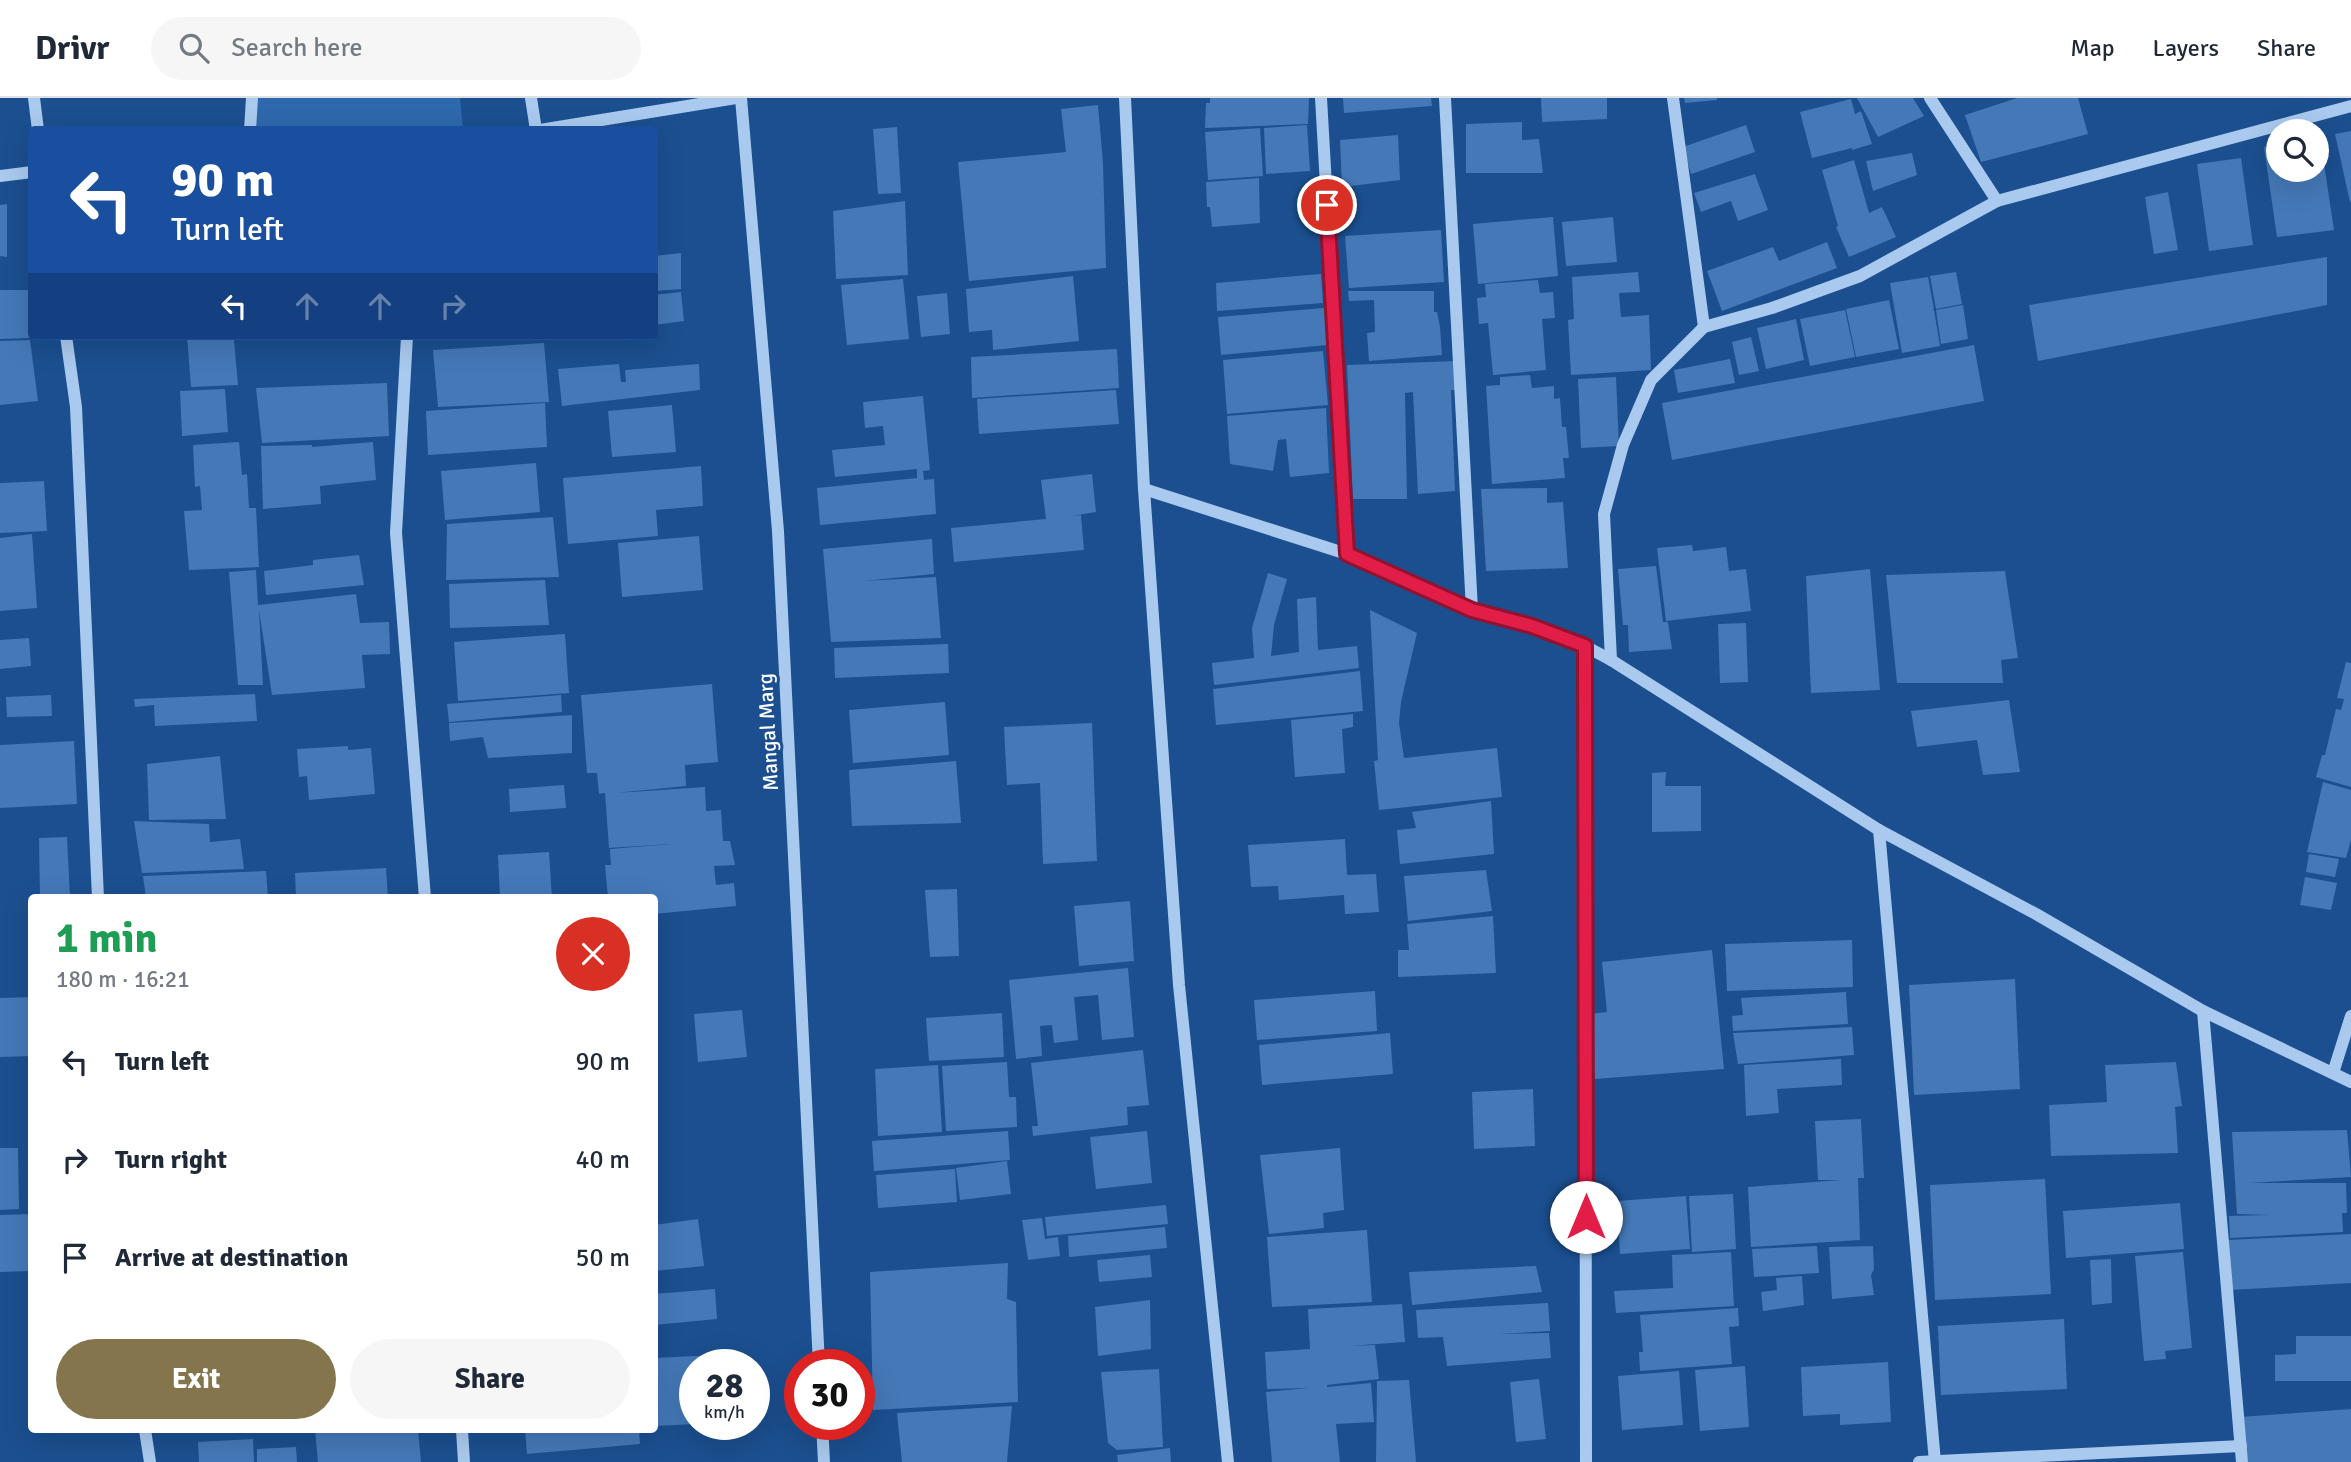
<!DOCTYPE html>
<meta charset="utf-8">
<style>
body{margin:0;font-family:Signika,sans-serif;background:#f6f6f7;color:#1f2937;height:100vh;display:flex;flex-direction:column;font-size:26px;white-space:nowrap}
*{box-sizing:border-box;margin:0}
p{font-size:23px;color:#747a83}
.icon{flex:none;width:38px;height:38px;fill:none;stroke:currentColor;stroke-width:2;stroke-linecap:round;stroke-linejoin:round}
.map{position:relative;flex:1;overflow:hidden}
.details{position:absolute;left:28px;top:796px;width:630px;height:539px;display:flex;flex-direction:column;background:#fff;border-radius:7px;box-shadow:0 7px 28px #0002}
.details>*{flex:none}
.banner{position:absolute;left:28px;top:28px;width:630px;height:214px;border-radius:7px;box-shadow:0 7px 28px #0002;background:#1a4fa0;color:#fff;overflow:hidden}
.controls{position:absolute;left:2266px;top:21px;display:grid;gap:14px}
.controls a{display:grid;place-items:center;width:63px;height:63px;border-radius:50%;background:#fff;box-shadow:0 7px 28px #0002;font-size:35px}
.speed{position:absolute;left:679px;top:1251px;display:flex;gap:14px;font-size:35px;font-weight:700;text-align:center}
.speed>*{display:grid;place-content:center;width:91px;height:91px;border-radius:50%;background:#fff;box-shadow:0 7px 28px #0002;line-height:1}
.speed small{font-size:18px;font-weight:400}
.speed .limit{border:10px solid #d22;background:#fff;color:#111}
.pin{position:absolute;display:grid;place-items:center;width:60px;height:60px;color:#fff;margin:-30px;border:4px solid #fff;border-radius:50%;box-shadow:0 2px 7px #0007}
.me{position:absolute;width:77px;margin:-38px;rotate:0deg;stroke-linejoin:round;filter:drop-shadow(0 0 5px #0008)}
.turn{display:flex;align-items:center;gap:24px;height:147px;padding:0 28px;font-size:32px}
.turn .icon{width:91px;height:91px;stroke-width:2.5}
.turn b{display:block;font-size:49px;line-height:60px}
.lanes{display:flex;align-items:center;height:66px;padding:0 28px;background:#0003;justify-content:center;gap:35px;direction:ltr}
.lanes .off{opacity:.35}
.round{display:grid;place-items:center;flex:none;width:74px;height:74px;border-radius:37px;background:#f6f6f7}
.head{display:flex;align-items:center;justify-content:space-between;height:119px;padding:0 28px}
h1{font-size:42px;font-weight:800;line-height:52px;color:#1e9e55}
.action{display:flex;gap:14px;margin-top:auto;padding:14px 28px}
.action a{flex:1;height:80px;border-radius:42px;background:#84754c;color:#fff;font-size:28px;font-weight:800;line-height:80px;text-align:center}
.action a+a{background:#f6f6f7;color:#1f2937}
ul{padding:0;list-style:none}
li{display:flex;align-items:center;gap:21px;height:98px;padding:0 28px}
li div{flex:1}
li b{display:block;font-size:26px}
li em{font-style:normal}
header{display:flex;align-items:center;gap:42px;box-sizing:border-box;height:98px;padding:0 35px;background:#fff;border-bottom:2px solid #e0e1e3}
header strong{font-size:33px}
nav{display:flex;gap:38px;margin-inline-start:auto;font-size:24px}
.search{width:490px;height:63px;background:#f6f6f7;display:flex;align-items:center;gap:18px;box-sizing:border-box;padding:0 24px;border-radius:38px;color:#747a83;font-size:26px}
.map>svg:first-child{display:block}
.green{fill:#2e69ad}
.building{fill:#4478b7}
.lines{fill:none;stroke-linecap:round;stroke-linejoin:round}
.minor{stroke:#a9c9ee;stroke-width:12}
.route-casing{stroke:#92132f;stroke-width:18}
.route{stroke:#e11d48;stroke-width:12}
.labels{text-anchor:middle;stroke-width:6;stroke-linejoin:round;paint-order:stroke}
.street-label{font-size:21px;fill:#fff;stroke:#1b4f8f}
</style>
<header>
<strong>Drivr</strong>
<div class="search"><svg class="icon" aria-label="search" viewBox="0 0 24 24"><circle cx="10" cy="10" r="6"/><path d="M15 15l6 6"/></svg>Search here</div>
<nav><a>Map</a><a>Layers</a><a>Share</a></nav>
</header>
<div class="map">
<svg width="2351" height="1364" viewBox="0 0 2351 1364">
<rect width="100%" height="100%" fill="#1b4f8f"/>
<polygon class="green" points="249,0 460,0 463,31 250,31"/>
<g class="building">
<polygon points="1210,0 1309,0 1308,26 1205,30 1206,5 1210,5"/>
<polygon points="1343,0 1431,0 1432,8 1344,15"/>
<polygon points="1541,0 1607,0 1607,21 1542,24"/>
<polygon points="1684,0 1717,0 1717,2 1685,5"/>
<polygon points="1857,0 1913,0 1924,18 1878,39"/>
<polygon points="2017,0 2078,0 2088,36 1981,64 1965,17"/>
<polygon points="1851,1 1855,16 1861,13 1872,46 1852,52 1852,50 1812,60 1800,14"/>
<polygon points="1098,7 1103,65 1106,170 969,183 958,64 1066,54 1061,11"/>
<polygon points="1522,24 1522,42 1539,41 1543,75 1466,75 1466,26"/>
<polygon points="1307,27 1310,73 1266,76 1264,30"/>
<polygon points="1746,27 1755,54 1691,76 1683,49"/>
<polygon points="897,29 901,95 878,96 873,31"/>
<polygon points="1260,30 1263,78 1208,82 1205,34"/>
<polygon points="2351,33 2351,104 2350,104 2335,36"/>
<polygon points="1398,37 1400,82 1342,89 1340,42"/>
<polygon points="2317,39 2320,39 2334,132 2277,139 2264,49 2278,46 2278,72 2292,72 2293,83 2300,81 2299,72 2317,72"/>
<polygon points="1912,55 1917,77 1873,93 1866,63"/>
<polygon points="2241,60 2253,147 2209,153 2197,66"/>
<polygon points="1854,62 1869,115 1882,109 1896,139 1849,159 1836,129 1838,128 1822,72"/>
<polygon points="1755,76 1768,112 1738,123 1731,103 1701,114 1694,95"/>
<polygon points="1259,80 1260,125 1212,129 1210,109 1207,109 1206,84"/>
<polygon points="2168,94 2178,152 2154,156 2145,99"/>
<polygon points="905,103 908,177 836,181 833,113"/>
<polygon points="7,106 7,159 0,158 0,107"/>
<polygon points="1553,119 1558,178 1478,186 1473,126"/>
<polygon points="1613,119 1617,164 1566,168 1562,124"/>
<polygon points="1441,132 1444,184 1349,190 1345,138"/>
<polygon points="1827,144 1837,170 1722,213 1707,173 1773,149 1779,163"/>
<polygon points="681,155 681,191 654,193 654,158"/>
<polygon points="2327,159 2327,207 2038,263 2029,207"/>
<polygon points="1638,174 1640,194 1619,195 1621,219 1649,217 1651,272 1571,277 1568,222 1574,221 1572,179"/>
<polygon points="1956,174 1962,206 1936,211 1930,178"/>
<polygon points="1321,176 1323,205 1217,213 1216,185"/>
<polygon points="1073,178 1079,243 993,252 992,232 969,234 966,191"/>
<polygon points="1928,179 1934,211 1932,212 1934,212 1940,248 1902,255 1890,185"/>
<polygon points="903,181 909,241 847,247 841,187"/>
<polygon points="1538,182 1540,195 1553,194 1555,220 1542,221 1546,272 1493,277 1488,225 1479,226 1477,200 1486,199 1485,186"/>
<polygon points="0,192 31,192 29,240 0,241"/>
<polygon points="1348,193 1434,193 1434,214 1437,214 1440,229 1442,257 1369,263 1367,235 1375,234 1374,202 1349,203"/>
<polygon points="681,194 684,223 654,227 654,197"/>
<polygon points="947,195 950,236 921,239 917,198"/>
<polygon points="1889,202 1899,251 1856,259 1846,211"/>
<polygon points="1963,207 1968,241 1941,246 1936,212"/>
<polygon points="1324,210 1327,247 1221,257 1218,219"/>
<polygon points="1845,212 1855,259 1810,268 1800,221"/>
<polygon points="1796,221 1804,262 1766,271 1757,230"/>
<polygon points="187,238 217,238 218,242 234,242 238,287 191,289"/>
<polygon points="1751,239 1759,273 1739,277 1732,244"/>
<polygon points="30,242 38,303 0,307 0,243"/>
<polygon points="544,245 549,304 438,309 433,252"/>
<polygon points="1974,247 1984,303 1672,362 1662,305"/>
<polygon points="1117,251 1119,290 972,300 971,259"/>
<polygon points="1323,253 1328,307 1227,316 1223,262"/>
<polygon points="1730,261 1735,285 1678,295 1674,272"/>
<polygon points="1456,263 1458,292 1451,292 1455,393 1418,396 1413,294 1405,295 1407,401 1353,401 1347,267"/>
<polygon points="619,266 621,284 626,284 625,272 699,266 700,292 562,308 558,271"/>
<polygon points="1530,277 1532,290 1554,288 1554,301 1560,300 1562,329 1566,329 1569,360 1563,360 1565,380 1492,386 1486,288 1500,287 1500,279"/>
<polygon points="1616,279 1619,348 1581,350 1578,281"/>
<polygon points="387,285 389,338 262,345 256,290"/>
<polygon points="225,291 228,334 182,338 180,293"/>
<polygon points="1116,292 1119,326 979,336 977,301"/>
<polygon points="923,298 930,372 923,373 924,382 934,381 936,416 820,427 817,390 917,380 917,371 835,379 832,352 885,347 883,328 865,330 863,304"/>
<polygon points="545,305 547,349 428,357 426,313"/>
<polygon points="672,307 676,354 612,359 608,313"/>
<polygon points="1326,310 1329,375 1290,379 1286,341 1278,342 1273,373 1230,366 1227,318"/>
<polygon points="239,344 242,377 247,376 249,410 256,410 259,469 189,472 184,413 202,412 200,388 195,389 193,347"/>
<polygon points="373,344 376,382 320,388 321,406 263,411 261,348 312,347 312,349"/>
<polygon points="536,365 540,414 445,422 441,373"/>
<polygon points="701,368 703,408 656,412 658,438 568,446 563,380"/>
<polygon points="1092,376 1096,414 1071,418 1081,417 1084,452 954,464 951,430 1046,421 1041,382"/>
<polygon points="44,383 47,433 0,435 0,385"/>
<polygon points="1547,390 1547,405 1563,404 1568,470 1486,473 1481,391"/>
<polygon points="553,419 559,479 446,482 447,426"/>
<polygon points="32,436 37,510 0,513 0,440"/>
<polygon points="699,438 703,492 622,499 618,445"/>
<polygon points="932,441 934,476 864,483 936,479 941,540 831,544 823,451"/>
<polygon points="1692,447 1693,453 1726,449 1729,473 1746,471 1751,513 1666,523 1657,450"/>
<polygon points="359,457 364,487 266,497 264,473 313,467 313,462"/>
<polygon points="1656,468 1663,524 1668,524 1672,551 1629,554 1628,527 1623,527 1618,471"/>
<polygon points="1870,471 1880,592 1811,595 1806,478"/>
<polygon points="256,472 258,507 356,496 360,525 389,524 390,556 362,557 365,590 272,597 259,512 263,587 238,587 229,474"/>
<polygon points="2005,473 2018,560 2001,562 2003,585 1897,585 1886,477"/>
<polygon points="1268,475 1287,481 1274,527 1271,558 1299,554 1297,501 1316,499 1318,552 1357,548 1359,570 1214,587 1212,565 1254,560 1252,530"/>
<polygon points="545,482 549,527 450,530 449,486"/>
<polygon points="1370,512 1417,535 1401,604 1399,625 1404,660 1497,650 1502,699 1379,712 1374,663 1378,662"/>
<polygon points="1746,525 1748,584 1720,585 1718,526"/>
<polygon points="565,536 569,595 458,603 454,544"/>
<polygon points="29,540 31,568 0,571 0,542"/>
<polygon points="948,546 949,575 835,580 834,550"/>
<polygon points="2346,564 2351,565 2351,689 2316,679 2322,657 2325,657 2336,611 2341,612 2344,601 2337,600"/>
<polygon points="1360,573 1363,613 1216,627 1213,591"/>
<polygon points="712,586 718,664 685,667 686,688 615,695 705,689 706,713 721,712 723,743 730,743 735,767 714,768 716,787 734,785 736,808 654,816 654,800 608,800 605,767 611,767 610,751 671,746 609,750 605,695 599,696 597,675 587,675 581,597"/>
<polygon points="255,596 257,623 155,628 154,607 135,609 134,601"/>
<polygon points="51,597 52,618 7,619 6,599"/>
<polygon points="561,597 562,614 449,624 447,606"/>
<polygon points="2009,602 2020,674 1983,677 1977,642 1917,649 1911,613"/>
<polygon points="945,604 949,657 853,665 849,612"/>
<polygon points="1353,616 1353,629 1342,631 1345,675 1295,679 1291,622"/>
<polygon points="572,617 572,655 488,660 483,639 450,643 449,625"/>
<polygon points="1092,625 1097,763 1043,766 1040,685 1007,687 1004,629"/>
<polygon points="74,643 77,706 0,710 0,647"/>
<polygon points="348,648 348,652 371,650 375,696 309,702 307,678 299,679 297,651"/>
<polygon points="220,658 226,721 149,722 147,666"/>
<polygon points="956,663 961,725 852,728 849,672"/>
<polygon points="1666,674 1665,688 1701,688 1701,733 1652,734 1652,675"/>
<polygon points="2323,684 2351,692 2351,742 2346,760 2307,754"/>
<polygon points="564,687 566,710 510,714 509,691"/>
<polygon points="1491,703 1494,756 1400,766 1397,732 1416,730 1412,714"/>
<polygon points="134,723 209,726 210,744 240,741 244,771 142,775"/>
<polygon points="67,739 70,800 40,800 39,740"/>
<polygon points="1345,741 1347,777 1376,776 1379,814 1345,816 1344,797 1279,802 1278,788 1251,789 1248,747"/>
<polygon points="549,754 552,800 500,800 498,757"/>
<polygon points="2309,756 2339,761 2335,779 2306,774"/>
<polygon points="386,770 388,800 296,800 295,775"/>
<polygon points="1486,772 1492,813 1408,823 1404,778"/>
<polygon points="266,773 268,800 146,800 143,778"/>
<polygon points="2305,779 2337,785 2331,812 2300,807"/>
<polygon points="957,791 959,858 930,859 925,792"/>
<polygon points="1130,803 1134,863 1079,868 1074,808"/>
<polygon points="1493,818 1496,875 1398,879 1398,852 1409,852 1407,826"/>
<polygon points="1852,842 1853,889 1727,893 1725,846"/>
<polygon points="1712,852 1724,971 1595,981 1589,916 1607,914 1602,864"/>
<polygon points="1128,870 1134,939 1102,942 1098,897 1074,899 1078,942 1054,945 1052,927 1040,928 1042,958 1016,961 1009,882"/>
<polygon points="2015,881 2020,991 1914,997 1909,887"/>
<polygon points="1375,893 1377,933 1257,942 1254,902"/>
<polygon points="1846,894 1848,926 1733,933 1732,918 1743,917 1741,900"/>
<polygon points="32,899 32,958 0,959 0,900"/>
<polygon points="742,912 747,959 698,964 694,916"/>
<polygon points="1002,915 1004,959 929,963 926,920"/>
<polygon points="1852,929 1854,957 1738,966 1733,935"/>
<polygon points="1390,935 1393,976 1262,987 1259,947"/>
<polygon points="1143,952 1149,1007 1127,1009 1128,1027 1033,1038 1032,1028 1038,1028 1031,965"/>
<polygon points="1841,961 1842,987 1777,991 1779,1015 1746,1018 1744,967"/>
<polygon points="1007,964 1009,999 1016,999 1017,1029 946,1033 942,968"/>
<polygon points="2176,964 2182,1008 2175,1009 2178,1055 2051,1058 2049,1007 2107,1004 2105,967"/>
<polygon points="938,967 942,1034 878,1038 875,971"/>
<polygon points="1533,991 1535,1048 1474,1051 1472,994"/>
<polygon points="1861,1021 1864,1080 1858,1080 1860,1142 1751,1149 1748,1089 1841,1082 1818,1082 1815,1023"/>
<polygon points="2347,1032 2351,1079 2249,1085 2346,1085 2347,1115 2342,1115 2343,1134 2230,1140 2229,1118 2269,1117 2237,1116 2232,1034"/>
<polygon points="1008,1033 1010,1062 874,1073 872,1043"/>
<polygon points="1147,1033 1152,1085 1096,1091 1090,1039"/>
<polygon points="0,1050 18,1050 19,1111 0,1112"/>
<polygon points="1340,1050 1344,1112 1323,1115 1324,1130 1269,1136 1260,1057"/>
<polygon points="1007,1063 1011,1096 960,1102 956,1070"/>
<polygon points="955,1071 957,1104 878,1110 876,1077"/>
<polygon points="2045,1081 2051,1196 1935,1202 1930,1087"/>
<polygon points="1733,1096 1736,1151 1692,1154 1689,1098"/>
<polygon points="1686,1098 1690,1151 1620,1156 1617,1103"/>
<polygon points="2180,1105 2184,1151 2066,1160 2063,1113"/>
<polygon points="1166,1107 1168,1126 1047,1138 1045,1119"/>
<polygon points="32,1116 32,1173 0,1174 0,1117"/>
<polygon points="1042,1120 1045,1141 1058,1139 1060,1158 1028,1162 1022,1122"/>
<polygon points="698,1121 704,1168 654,1173 654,1127"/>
<polygon points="1165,1129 1167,1150 1069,1159 1068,1138"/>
<polygon points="1367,1132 1372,1204 1272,1209 1267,1139"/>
<polygon points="2351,1136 2351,1185 2230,1192 2227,1142"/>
<polygon points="1817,1148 1819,1175 1754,1179 1752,1151"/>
<polygon points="1873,1148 1874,1171 1871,1177 1874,1197 1832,1201 1829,1149"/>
<polygon points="1731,1154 1734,1208 1616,1215 1614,1193 1673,1190 1672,1157"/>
<polygon points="2183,1154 2192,1250 2165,1253 2166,1261 2144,1263 2135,1158"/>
<polygon points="1150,1157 1152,1179 1099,1184 1097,1162"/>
<polygon points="2111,1161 2112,1205 2092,1207 2090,1162"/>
<polygon points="1008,1165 1007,1201 1016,1204 1018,1304 873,1312 870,1174"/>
<polygon points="1536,1168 1542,1194 1412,1207 1409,1174"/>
<polygon points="1802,1178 1804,1207 1763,1213 1761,1194 1777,1192 1776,1180"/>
<polygon points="715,1191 717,1221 654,1227 654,1196"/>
<polygon points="1150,1202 1151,1251 1098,1258 1095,1209"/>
<polygon points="1548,1205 1550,1233 1498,1236 1549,1235 1551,1260 1447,1268 1443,1239 1418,1240 1416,1212"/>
<polygon points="1402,1206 1405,1244 1349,1248 1375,1247 1379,1281 1327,1287 1327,1289 1371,1285 1374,1324 1336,1326 1340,1364 1272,1364 1266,1294 1308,1290 1267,1291 1265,1254 1310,1251 1308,1211"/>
<polygon points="1738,1210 1739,1228 1729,1229 1732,1266 1640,1273 1639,1254 1643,1254 1640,1217"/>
<polygon points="2064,1221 2067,1291 1941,1297 1938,1228"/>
<polygon points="2296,1238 2351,1238 2351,1283 2275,1283 2275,1257 2296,1256"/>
<polygon points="738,1256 738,1267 695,1267 695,1326 655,1328 654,1260"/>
<polygon points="1888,1264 1891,1324 1840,1327 1840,1316 1803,1318 1801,1269"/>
<polygon points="1745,1268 1749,1329 1700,1333 1695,1272"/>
<polygon points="1159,1271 1163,1349 1117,1352 1108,1345 1101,1274"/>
<polygon points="1679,1273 1683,1327 1622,1332 1618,1278"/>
<polygon points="1539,1281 1546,1341 1516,1344 1510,1284"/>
<polygon points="1409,1282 1416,1364 1376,1364 1377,1283"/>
<polygon points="1012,1308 1007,1364 902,1364 897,1315"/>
<polygon points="2351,1311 2351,1364 2248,1364 2240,1319"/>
<polygon points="315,1332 418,1332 421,1364 318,1364"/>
<polygon points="525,1332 639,1332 640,1346 527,1356"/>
<polygon points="253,1341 254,1364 199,1364 198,1344"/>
<polygon points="296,1349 297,1364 257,1364 257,1351"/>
<polygon points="1170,1350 1171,1364 1118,1364 1117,1357"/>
</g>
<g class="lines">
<g class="minor">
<polyline points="34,0 38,32"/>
<polyline points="531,0 536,32"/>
<polyline points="741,0 778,433 819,1267"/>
<polyline points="1125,0 1144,391 1179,887 1228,1364"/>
<polyline points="1321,0 1347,456"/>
<polyline points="1445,0 1472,512"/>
<polyline points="1673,0 1704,229"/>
<polyline points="1930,0 1997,103"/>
<polyline points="250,32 252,0"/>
<polyline points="540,32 736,0"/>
<polyline points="0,78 32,74"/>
<polyline points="66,238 76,309 98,800"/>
<polyline points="407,238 396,435 425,800"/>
<polyline points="1144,391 1347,456 1472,512 1533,528 1585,548 1611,562 1879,732 2036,816 2203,913 2351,984"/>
<polyline points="1585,548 1586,1364"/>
<polyline points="1611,562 1604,416 1623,347 1651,282 1704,229 1772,210 1860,178 1997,103 2351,8"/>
<polyline points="1879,732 1935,1364"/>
<polyline points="2203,913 2242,1364"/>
<polyline points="2333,975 2351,918"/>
<polyline points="822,1326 824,1364"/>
<polyline points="145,1332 150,1364"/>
<polyline points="462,1332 464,1364"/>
<polyline points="1919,1364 2241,1348"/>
</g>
</g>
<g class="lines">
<g class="route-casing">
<polyline id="route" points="1327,107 1347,456 1472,512 1532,528 1585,548 1586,1119"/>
</g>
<use href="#route" class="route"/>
</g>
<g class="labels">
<g class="street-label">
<text transform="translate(768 634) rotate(-93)" y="7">Mangal Marg</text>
</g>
</g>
</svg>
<div class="controls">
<a><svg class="icon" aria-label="search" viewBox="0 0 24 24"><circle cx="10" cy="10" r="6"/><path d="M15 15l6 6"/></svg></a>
</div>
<div class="speed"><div>28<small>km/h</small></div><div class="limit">30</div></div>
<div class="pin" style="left:1327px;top:107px;background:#d93025"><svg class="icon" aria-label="arrive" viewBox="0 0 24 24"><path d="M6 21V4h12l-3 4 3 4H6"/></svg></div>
<svg class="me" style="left:1586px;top:1119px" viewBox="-20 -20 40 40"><circle r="19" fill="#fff"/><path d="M0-13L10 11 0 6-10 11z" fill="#e11d48"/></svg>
<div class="banner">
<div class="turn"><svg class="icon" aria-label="left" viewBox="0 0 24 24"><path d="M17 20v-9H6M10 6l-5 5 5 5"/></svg><div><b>90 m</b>Turn left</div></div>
<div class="lanes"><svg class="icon" aria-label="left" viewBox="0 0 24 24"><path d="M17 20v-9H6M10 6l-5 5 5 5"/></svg><svg class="icon off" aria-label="ahead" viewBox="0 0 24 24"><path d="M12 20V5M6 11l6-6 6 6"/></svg><svg class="icon off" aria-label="ahead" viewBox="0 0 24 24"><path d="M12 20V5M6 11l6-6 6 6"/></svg><svg class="icon off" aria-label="right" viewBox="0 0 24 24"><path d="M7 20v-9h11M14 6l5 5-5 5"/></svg></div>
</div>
<section class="details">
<div class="head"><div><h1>1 min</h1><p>180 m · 16:21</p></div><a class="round" style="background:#d93025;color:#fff"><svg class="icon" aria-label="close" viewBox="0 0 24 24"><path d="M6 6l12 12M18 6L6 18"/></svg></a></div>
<ul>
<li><svg class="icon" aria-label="left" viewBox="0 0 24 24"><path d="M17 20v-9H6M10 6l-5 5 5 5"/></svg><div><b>Turn left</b></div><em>90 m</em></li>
<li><svg class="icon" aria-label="right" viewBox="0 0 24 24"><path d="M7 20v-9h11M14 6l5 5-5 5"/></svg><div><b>Turn right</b></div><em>40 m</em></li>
<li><svg class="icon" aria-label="arrive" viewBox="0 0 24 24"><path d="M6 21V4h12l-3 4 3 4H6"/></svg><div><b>Arrive at destination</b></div><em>50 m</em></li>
</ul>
<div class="action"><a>Exit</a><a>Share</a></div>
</section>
</div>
